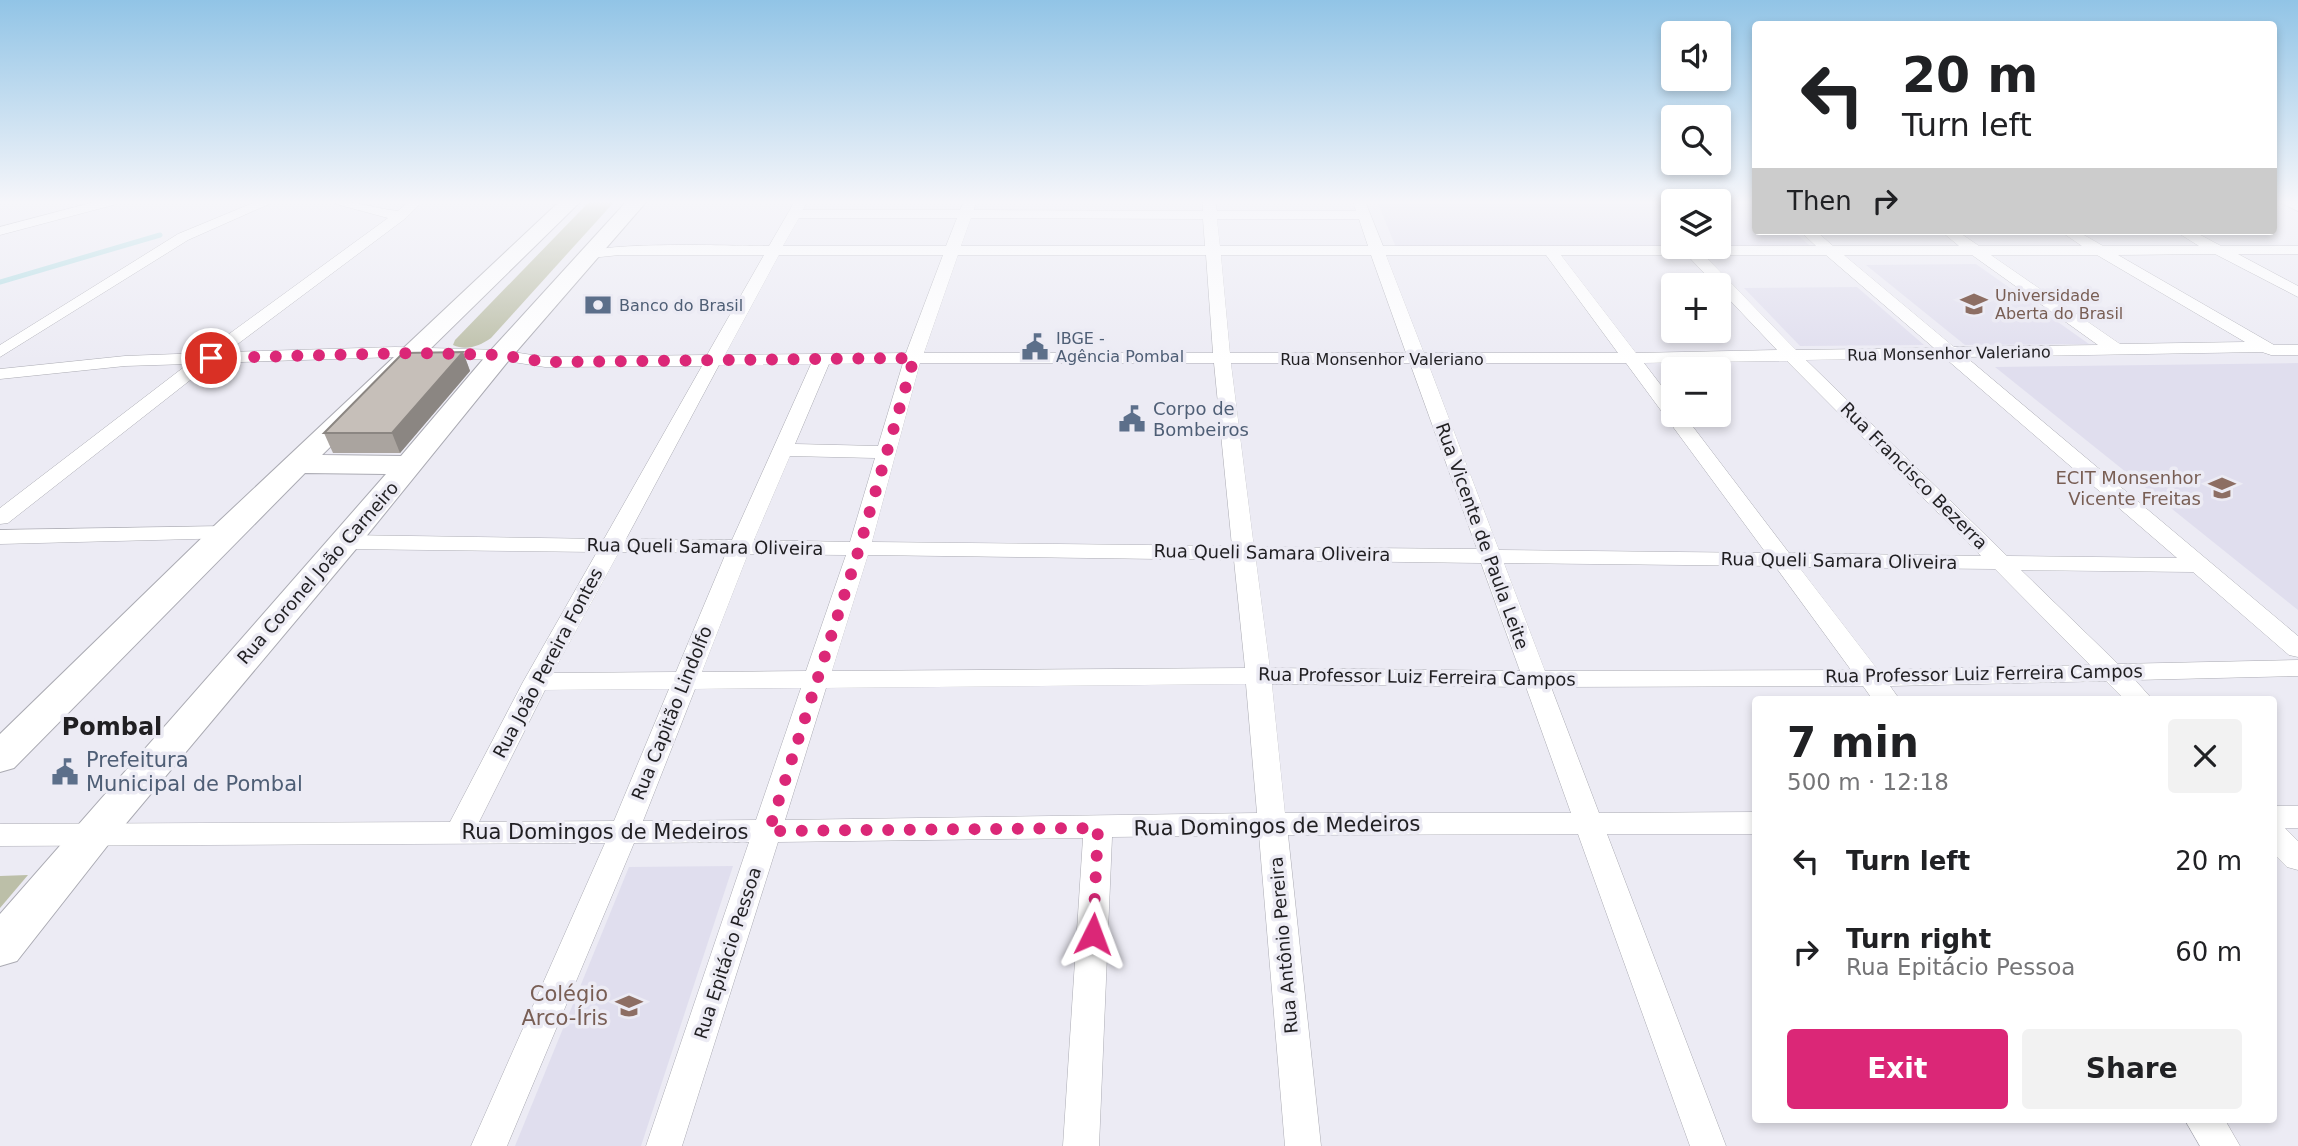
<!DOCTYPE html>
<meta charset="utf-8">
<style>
body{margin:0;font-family:"DejaVu Sans",sans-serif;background:#f2f2f2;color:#202124;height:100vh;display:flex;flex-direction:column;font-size:26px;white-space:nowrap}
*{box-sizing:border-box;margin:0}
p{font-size:23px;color:#757577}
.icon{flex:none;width:38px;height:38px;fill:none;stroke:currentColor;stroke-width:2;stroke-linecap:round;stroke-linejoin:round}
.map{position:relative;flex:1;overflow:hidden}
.panel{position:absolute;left:1752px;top:696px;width:525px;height:427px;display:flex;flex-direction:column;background:#fff;border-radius:7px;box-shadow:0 4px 10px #0003}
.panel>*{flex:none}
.hud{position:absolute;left:1752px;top:21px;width:525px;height:214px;border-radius:7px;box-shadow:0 4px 10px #0003;background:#fff;color:#202124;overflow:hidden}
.controls{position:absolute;left:1661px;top:21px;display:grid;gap:14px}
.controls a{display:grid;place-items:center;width:70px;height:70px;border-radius:7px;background:#fff;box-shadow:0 4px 10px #0003;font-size:35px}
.pin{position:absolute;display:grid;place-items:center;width:60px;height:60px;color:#fff;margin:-30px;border:4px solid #fff;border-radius:50%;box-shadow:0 2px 7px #0007}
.me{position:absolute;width:77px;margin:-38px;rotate:3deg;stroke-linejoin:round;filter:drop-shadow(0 0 5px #0008)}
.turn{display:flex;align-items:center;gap:24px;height:147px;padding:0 35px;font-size:32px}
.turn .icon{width:91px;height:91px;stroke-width:2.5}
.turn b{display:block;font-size:49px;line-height:60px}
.then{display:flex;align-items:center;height:66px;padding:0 35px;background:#0003;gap:14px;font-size:26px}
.round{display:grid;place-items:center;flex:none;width:74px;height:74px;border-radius:7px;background:#f2f2f2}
.summary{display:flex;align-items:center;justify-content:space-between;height:119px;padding:0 35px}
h1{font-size:42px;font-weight:600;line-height:52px}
.button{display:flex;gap:14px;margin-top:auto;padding:14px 35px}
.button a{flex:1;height:80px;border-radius:7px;background:#db2777;color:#fff;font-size:28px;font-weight:600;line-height:80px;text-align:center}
.button a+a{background:#f2f2f2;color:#202124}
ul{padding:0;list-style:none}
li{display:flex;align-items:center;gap:21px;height:91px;padding:0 35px}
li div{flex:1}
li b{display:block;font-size:26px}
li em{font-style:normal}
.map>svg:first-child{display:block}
.built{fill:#e0deee;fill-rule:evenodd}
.green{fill:#bcbfa8}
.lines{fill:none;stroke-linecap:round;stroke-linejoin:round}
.stream{stroke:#afdce2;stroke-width:5}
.minor-casing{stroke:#ababb3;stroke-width:1}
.secondary-casing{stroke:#ababb3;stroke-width:2}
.minor{fill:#fff;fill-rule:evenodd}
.secondary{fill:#fff;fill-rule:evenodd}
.wall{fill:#aaa49f}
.shaded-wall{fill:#8b8682}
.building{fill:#c6bfb9;stroke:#8b8682;stroke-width:2}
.route{stroke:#db2777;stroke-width:12;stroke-dasharray:0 21.6}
.labels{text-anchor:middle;stroke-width:7;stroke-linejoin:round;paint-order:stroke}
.far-education-label{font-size:16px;fill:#785e54;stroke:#ecebf4;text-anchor:start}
.far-service-label{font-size:16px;fill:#4e5e75;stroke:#ecebf4;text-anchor:start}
.far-street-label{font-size:16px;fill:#201f22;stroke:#ecebf4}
.service-label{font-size:18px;fill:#4e5e75;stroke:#ecebf4;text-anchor:start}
.street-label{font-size:18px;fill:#201f22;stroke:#ecebf4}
.education-label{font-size:18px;fill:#785e54;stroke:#ecebf4;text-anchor:end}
.near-service-label{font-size:21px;fill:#4e5e75;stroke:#ecebf4;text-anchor:start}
.near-street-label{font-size:21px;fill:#201f22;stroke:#ecebf4}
.near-education-label{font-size:21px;fill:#785e54;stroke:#ecebf4;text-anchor:end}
.district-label{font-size:24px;font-weight:bold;fill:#201f22;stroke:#ecebf4}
</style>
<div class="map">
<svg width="2298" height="1146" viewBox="0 0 2298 1146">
<rect width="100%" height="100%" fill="#ecebf4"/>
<g class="built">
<path d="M 1377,201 L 1755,201 L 1755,231 L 1793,231 L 1816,251 L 1397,250 ZM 1673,201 L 1718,201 L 1718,247 L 1673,247 Z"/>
<polygon points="1976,264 2089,344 1965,345 1866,265"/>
<polygon points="1857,287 1924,345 1800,346 1744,288"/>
<polygon points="2298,363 2298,610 1995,367"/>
<polygon points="733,866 641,1146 515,1146 629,867"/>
</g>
<g class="green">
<path d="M 590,201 L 615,201 L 491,338 C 480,346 466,351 453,345 L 455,340 Z"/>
<polygon points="28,875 0,908 0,876"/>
</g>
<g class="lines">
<polyline class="stream" points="0,282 160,235"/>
<g class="minor-casing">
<g id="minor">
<polygon points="98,201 119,201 117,204 0,235 0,227"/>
<polygon points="258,201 276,201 188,240 0,357 0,345 178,234"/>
<path d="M 335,201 C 357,201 376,209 398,211 L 409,201 L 423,201 L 406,218 L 227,352 L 395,347 L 500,350 L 545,357 L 707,355 L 764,255 L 619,255 L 591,258 L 584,254 C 598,241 740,246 769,246 L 795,201 L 807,201 L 803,210 L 960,210 L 964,201 L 976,201 L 974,210 L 1203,211 L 1203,201 L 1215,201 L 1217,211 L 1356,211 L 1353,201 L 1365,201 L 1383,246 L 1816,246 L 1800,231 L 1816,231 L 1833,246 L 1959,246 L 1941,231 L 1957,231 L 1979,246 L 2082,246 L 2060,231 L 2077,231 L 2103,246 L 2199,246 L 2175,231 L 2193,231 L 2221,246 L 2298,246 L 2298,254 L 2238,254 L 2298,286 L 2298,297 L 2215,254 L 2118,255 L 2274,345 L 2298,345 L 2298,355 L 2271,355 L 2262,352 L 1966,357 L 2298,636 L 2298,657 L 2289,655 L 2193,572 L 2021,570 L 2118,664 L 2298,660 L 2298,676 L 2135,680 L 2153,700 L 2125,700 L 2106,681 L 1890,686 L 1900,700 L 1873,700 L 1863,686 L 1551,687 L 1599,813 L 1755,812 L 1755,834 L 1607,834 L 1726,1146 L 1690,1146 L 1578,834 L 1288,835 L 1321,1146 L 1285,1146 L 1259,835 L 1112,837 L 1099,1146 L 1063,1146 L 1083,838 L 778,842 L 682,1146 L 646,1146 L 749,842 L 634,843 L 507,1146 L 471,1146 L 605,843 L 0,846 L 0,824 L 450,822 L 523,682 L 597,552 L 345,549 L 337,547 L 334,542 L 337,537 L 345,535 L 604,539 L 702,366 L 545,367 L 500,360 L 395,357 L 212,363 L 8,523 L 0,524 L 0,508 L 188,364 L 125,366 L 0,379 L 0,369 L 125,356 L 203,353 L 388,218 L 336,204 ZM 799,218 L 957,218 L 946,246 L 783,246 ZM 971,218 L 1203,219 L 1205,246 L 961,246 ZM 1217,219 L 1359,219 L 1368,246 L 1220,246 ZM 779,255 L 943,255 L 906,353 L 725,355 ZM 958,255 L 1206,255 L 1213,353 L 924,353 ZM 1221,255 L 1371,255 L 1406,353 L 1230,353 ZM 1386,255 L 1546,255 L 1618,353 L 1424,353 ZM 1561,255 L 1687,255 L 1777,350 L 1636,353 ZM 1704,255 L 1826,255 L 1934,348 L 1796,350 ZM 1844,255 L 1972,255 L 2098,345 L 1954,347 ZM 1991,255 L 2097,255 L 2245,342 L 2120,344 ZM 1945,358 L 2177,558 L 2007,556 L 1806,360 ZM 1787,361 L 1981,556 L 1789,553 L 1684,415 L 1673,415 L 1673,401 L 1644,363 ZM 903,363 L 878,446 L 795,444 L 829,364 ZM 920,363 L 1214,363 L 1232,546 L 872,542 ZM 1231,363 L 1410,363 L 1477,549 L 1254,547 ZM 1428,363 L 1626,363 L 1766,553 L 1499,550 ZM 811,364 L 732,540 L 626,539 L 719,365 ZM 790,456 L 875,458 L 850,542 L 754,540 ZM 619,552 L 726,553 L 676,672 L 553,673 ZM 748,554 L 846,555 L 806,671 L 702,672 ZM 868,555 L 1234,560 L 1245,668 L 832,671 ZM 1256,560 L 1481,563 L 1520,671 L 1270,668 ZM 1504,563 L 1775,566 L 1851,670 L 1545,671 ZM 1799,567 L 1995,569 L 2090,665 L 1878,670 ZM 1246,684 L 1257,813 L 785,820 L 826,688 ZM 1272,684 L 1526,687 L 1571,813 L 1285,813 ZM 801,688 L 756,820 L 643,821 L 695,689 ZM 669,689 L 614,821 L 479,822 L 545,690 Z"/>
<polygon points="2277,201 2298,202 2298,211"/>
<polygon points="225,526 233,528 236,533 233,538 0,544 0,530"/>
<polygon points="2273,806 2298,806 2298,828 2285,828 2298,841 2298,870 2287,867 2273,853"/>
<polygon points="2185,1120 2225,1120 2240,1146 2200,1146"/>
</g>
</g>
<g class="secondary-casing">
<polygon id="secondary" points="560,201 581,201 322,455 401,456 491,350 627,201 647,201 509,360 356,549 108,845 17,961 0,966 0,914 386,474 305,473 14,768 0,772 0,734 214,526"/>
</g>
<use href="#minor" class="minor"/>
<use href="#secondary" class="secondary"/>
</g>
<polygon class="wall" points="463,352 470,371 400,453 333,453 324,433"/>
<polygon class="shaded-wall" points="463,352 470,371 400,453 392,433"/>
<polygon class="building" points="463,352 392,433 324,433 403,353"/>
<linearGradient id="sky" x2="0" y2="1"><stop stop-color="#91c4e6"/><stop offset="0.56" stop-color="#f6f6fa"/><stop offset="1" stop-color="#f6f6fa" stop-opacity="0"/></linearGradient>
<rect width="2298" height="361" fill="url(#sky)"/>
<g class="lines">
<polyline class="route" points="211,358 412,353 500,355 545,362 914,358 859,549 769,831 1098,828 1093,934"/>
</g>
<defs>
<g id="school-bare" transform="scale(2.1)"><path d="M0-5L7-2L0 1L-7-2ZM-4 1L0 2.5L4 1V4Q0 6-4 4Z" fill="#8d6e63" stroke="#ecebf4" stroke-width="2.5" paint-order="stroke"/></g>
<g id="bank-bare" transform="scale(2.1)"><path d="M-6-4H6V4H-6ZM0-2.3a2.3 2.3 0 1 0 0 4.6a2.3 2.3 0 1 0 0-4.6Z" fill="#5c6f8a" stroke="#ecebf4" stroke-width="2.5" paint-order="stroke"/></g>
<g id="civic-bare" transform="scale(2.1)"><path d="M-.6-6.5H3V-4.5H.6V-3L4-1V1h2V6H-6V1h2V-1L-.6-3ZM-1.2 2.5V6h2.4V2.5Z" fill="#5c6f8a" stroke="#ecebf4" stroke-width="2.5" paint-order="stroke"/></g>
</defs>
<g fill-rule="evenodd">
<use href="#school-bare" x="1974" y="304"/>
<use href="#bank-bare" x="598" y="305"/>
<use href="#civic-bare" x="1035" y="347"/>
<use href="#civic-bare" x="1132" y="419"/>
<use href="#school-bare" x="2222" y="488"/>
<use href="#civic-bare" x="65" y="772"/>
<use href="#school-bare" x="629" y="1006"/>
</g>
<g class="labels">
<g class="far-education-label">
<text x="1995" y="301">Universidade<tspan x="1995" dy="18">Aberta do Brasil</tspan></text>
</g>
<g class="far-service-label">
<text x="619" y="311">Banco do Brasil</text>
<text x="1056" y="344">IBGE -<tspan x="1056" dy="18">Agência Pombal</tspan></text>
</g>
<g class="far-street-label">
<text transform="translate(1949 353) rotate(-1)" y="6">Rua Monsenhor Valeriano</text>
<text x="1382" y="365">Rua Monsenhor Valeriano</text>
</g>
<g class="service-label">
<text x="1153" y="415">Corpo de<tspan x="1153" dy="21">Bombeiros</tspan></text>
</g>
<g class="street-label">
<text transform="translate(1914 476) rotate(45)" y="6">Rua Francisco Bezerra</text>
<text transform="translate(1482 536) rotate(70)" y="6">Rua Vicente de Paula Leite</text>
<text transform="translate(705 547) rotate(1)" y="6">Rua Queli Samara Oliveira</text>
<text transform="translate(1272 553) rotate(1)" y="6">Rua Queli Samara Oliveira</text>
<text transform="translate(1839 561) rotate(1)" y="6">Rua Queli Samara Oliveira</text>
<text transform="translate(318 573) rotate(-49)" y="6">Rua Coronel João Carneiro</text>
<text transform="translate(548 663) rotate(-62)" y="6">Rua João Pereira Fontes</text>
<text transform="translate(1984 674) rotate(-1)" y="6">Rua Professor Luiz Ferreira Campos</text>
<text transform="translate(1417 677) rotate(1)" y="6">Rua Professor Luiz Ferreira Campos</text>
<text transform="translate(672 713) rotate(-68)" y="6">Rua Capitão Lindolfo</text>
<text transform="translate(1284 945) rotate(-95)" y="6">Rua Antônio Pereira</text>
<text transform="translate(728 953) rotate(-72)" y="6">Rua Epitácio Pessoa</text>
</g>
<g class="education-label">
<text x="2201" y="484">ECIT Monsenhor<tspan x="2201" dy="21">Vicente Freitas</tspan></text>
</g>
<g class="near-service-label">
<text x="86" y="767">Prefeitura<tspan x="86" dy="24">Municipal de Pombal</tspan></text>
</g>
<g class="near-street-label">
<text transform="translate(1277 826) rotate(-1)" y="7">Rua Domingos de Medeiros</text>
<text x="605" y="839">Rua Domingos de Medeiros</text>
</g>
<g class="near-education-label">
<text x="608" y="1001">Colégio<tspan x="608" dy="24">Arco-Íris</tspan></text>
</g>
<g class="district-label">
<text x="112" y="735">Pombal</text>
</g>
</g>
</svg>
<div class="controls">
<a><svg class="icon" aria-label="sound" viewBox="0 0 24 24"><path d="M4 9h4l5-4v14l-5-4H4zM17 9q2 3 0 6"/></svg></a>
<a><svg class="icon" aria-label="search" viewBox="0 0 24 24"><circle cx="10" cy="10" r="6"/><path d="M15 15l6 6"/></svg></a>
<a><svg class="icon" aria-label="layers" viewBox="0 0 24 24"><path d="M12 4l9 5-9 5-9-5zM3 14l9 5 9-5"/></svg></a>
<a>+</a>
<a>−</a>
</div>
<div class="pin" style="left:211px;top:358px;background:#d93025"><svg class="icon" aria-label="arrive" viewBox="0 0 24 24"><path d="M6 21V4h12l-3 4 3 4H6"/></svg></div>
<svg class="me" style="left:1093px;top:934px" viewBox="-20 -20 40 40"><path d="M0-17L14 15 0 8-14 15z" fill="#db2777" stroke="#fff" stroke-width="4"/></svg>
<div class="hud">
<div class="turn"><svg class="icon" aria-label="left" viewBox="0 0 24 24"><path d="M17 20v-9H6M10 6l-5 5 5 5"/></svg><div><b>20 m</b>Turn left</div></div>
<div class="then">Then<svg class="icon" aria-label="right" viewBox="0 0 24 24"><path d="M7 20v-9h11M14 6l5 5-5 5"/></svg></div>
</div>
<section class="panel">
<div class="summary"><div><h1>7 min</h1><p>500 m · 12:18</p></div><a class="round"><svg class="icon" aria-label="close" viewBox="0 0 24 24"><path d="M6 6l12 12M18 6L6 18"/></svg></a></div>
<ul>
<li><svg class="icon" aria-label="left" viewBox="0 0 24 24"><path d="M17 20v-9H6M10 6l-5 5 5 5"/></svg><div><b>Turn left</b></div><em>20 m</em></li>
<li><svg class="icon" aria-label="right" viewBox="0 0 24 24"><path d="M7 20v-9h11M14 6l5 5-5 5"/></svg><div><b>Turn right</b><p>Rua Epitácio Pessoa</p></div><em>60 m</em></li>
</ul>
<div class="button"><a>Exit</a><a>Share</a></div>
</section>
</div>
